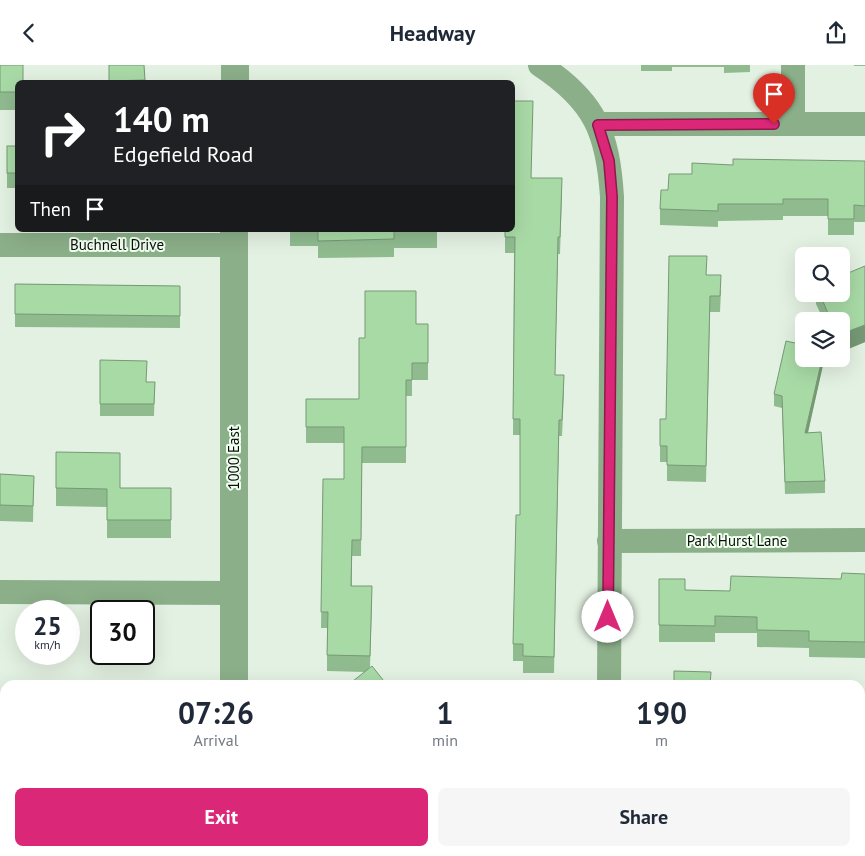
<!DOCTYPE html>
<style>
body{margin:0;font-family:"PT Sans",sans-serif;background:#f6f6f7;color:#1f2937;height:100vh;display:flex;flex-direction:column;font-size:19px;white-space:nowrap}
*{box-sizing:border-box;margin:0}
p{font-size:16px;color:#747a83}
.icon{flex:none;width:28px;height:28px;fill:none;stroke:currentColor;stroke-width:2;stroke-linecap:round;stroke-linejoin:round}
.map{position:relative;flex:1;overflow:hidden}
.side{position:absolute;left:0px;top:615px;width:865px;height:176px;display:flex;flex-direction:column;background:#fff;border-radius:15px 15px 0 0;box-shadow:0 5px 20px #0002}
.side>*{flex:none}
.banner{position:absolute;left:15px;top:15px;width:500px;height:152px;border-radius:8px;box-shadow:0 5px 20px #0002;background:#202124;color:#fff;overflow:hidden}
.controls{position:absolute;left:795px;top:182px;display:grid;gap:10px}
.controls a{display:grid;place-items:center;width:55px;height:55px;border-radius:8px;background:#fff;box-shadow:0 5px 20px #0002;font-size:25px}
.speed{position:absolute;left:15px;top:535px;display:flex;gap:10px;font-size:25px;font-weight:700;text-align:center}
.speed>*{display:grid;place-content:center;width:65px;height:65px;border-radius:50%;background:#fff;box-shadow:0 5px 20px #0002;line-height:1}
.speed small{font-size:12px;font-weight:400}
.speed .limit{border:2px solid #111;border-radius:8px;background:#fff;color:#111}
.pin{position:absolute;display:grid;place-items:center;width:42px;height:42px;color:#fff;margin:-51px -21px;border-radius:50% 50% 50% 0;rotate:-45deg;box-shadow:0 0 5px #0007}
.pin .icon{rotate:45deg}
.me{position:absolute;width:55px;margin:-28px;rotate:0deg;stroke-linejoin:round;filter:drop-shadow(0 0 4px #0008)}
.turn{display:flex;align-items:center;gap:18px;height:105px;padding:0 15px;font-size:22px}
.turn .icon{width:65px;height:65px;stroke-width:2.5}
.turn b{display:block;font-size:35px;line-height:42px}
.then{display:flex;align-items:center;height:48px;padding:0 15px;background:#0003;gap:10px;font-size:19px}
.eta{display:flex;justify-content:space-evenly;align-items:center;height:85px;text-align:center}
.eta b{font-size:30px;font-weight:800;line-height:35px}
.cta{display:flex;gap:10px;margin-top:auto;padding:10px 15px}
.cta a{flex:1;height:58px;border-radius:8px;background:#db2777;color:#fff;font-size:20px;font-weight:800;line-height:58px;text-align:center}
.cta a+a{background:#f6f6f7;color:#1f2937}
header{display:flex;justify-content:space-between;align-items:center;height:65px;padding:0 15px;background:#fff;font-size:22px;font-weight:800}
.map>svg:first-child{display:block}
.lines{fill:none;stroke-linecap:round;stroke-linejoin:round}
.minor{stroke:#8baf89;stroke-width:24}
.tertiary{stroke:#8baf89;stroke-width:28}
.wall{fill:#90bb8f}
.shaded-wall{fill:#769974}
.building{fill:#a8daa6;stroke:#769974}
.route-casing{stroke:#8e194d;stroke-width:12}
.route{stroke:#db2777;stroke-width:9}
.labels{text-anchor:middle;stroke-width:4;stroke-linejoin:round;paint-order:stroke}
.street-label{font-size:15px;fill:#0a0e09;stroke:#f0ffef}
</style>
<header><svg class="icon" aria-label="back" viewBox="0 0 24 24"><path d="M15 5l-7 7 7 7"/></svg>Headway<svg class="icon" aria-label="share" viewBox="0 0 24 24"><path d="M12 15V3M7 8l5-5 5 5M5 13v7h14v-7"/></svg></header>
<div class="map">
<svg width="865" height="791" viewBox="0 0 865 791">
<rect width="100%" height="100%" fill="#e3f1e2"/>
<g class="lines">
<g class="minor">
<path d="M 540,0 C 595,36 608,68 612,132 L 609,620"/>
<polyline points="599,59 865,59"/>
<polyline points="793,59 793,0"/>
<polyline points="0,180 234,180"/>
<polyline points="609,476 865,475"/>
<polyline points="0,527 234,528"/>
<polyline points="613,786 613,791"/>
</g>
<g class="tertiary">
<polyline points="235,18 235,0"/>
<polyline points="234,620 234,165"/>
<polyline points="233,791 233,786"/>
</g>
</g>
<g class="wall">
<polygon points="0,0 18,18 18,45 0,45"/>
<polygon points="109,0 144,0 145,18 109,18"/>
<polygon points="641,0 750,0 750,7 724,8 724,2 672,2 672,6 641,6"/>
<rect x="854" y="0" width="11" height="1"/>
<rect x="7" y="81" width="11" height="42"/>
<polygon points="865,96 865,157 854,157 854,170 828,170 828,151 783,151 783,155 718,156 718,162 660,160 660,144 668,125 692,109 733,100"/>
<polygon points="531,113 562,130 560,189 558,189 555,310 564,326 562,371 559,371 554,608 523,608 523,596 513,596 513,579 520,450 520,370 513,370 514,188 505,188 505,165"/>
<polygon points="290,165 437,165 437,183 394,183 394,192 318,193 318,181 290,181"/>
<polygon points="865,201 865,277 841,287 841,256 824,256 816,239 816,229 841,229"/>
<polygon points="707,210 721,226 720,247 710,247 706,417 667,416 667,397 660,397 660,354 666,354"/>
<polygon points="15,219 180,221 180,263 15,262"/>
<polygon points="416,259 428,259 428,315 412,315 412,331 406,331 406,398 362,398 361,491 352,491 352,521 372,537 370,602 365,607 327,606 327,563 321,563 323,414 344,414 344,378 306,378 306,334 359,334 365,273"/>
<polygon points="824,294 808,368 825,416 825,428 785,429 782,343 774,341 774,329"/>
<polygon points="100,295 147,317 155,317 154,351 100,351"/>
<polygon points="56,387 120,423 171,423 171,473 107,473 107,442 56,441"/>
<polygon points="0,409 34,411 33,457 0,456"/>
<polygon points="865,509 865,593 809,592 809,583 757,582 757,568 715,568 715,577 659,577 659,514 685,525 730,526 841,514"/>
<polygon points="296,786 344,786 344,787 364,791 296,791"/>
</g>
<g class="shaded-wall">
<polygon points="865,260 865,277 841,287 841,269"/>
<polygon points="822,294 824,294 824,296 805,380 805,368"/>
</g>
<g class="building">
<polygon points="0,0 23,0 23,18 18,18 18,27 0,27"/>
<polygon points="109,0 144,0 145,15 109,16"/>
<polygon points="512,36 533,36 531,113 562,113 560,172 558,172 555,310 564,310 562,355 559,355 554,592 523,591 523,579 513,579 516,450 520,450 520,354 513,354 515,172 505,172 505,165 512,165"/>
<rect x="7" y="81" width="11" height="27"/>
<polygon points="733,94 865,96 865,141 854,140 854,154 828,154 828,134 783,134 783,139 718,139 718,146 660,144 661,125 668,125 669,109 692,109 692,98 733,100"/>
<polygon points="318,165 394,165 394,174 318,176"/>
<polygon points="669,191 707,191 706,210 721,210 720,231 710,231 706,401 667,400 667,381 660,381 660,354 666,354"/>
<polygon points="865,201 865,260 841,269 841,256 831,256 820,229 841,229 841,211"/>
<polygon points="15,219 180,221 180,251 15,249"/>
<polygon points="365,226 416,226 416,259 428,259 428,298 412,298 412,315 406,315 406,382 362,382 361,475 352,475 351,521 372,521 370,591 327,590 328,547 321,547 323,414 344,414 344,362 306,362 306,334 359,334 359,273 365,273"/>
<polygon points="786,276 804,280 804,294 822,294 805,368 821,367 825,416 785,417 782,331 774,329"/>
<polygon points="100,295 147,296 146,317 155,317 154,339 100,339"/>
<polygon points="56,387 120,388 120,423 171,423 171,455 107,455 107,424 56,423"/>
<polygon points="0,409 34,411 33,441 0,440"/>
<polygon points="842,508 865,509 865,577 809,576 809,566 757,565 757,552 715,551 715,561 659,560 659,514 685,514 685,525 730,526 731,511 841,514"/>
<polygon points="372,601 387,620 348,620"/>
<polygon points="674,606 711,607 710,620 668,620 674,619"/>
<polygon points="66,619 92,620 66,620"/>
<polygon points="167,786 167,791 110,791 110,787"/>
<polygon points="345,786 358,786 364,791 341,791"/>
<rect x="510" y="786" width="60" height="5"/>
<polygon points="669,786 698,786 698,790 711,790 711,791 669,791"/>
</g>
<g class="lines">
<g class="route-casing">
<polyline id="route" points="608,552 612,132 609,96 598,60 774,59"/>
</g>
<use href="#route" class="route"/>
</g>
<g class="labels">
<g class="street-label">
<text x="117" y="185">Buchnell Drive</text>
<text transform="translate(234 393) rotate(-90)" y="5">1000 East</text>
<text x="737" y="481">Park Hurst Lane</text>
</g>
</g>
</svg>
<div class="controls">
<a><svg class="icon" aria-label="search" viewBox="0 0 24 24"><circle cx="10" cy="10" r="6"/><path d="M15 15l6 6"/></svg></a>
<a><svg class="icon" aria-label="layers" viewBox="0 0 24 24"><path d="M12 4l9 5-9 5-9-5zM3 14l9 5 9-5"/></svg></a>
</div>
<div class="speed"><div>25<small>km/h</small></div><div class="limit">30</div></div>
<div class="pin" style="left:774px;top:59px;background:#d93025"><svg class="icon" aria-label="arrive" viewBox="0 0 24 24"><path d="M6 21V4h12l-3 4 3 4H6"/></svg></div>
<svg class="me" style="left:608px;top:552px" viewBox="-20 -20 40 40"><circle r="19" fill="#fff"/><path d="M0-13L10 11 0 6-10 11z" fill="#db2777"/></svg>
<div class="banner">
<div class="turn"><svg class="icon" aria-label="right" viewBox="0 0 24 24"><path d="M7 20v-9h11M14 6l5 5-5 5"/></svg><div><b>140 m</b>Edgefield Road</div></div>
<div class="then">Then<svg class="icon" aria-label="arrive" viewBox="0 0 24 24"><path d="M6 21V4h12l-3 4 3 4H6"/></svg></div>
</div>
<section class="side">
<div class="eta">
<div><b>07:26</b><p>Arrival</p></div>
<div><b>1</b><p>min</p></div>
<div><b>190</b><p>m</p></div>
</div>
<div class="cta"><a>Exit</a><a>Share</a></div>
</section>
</div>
